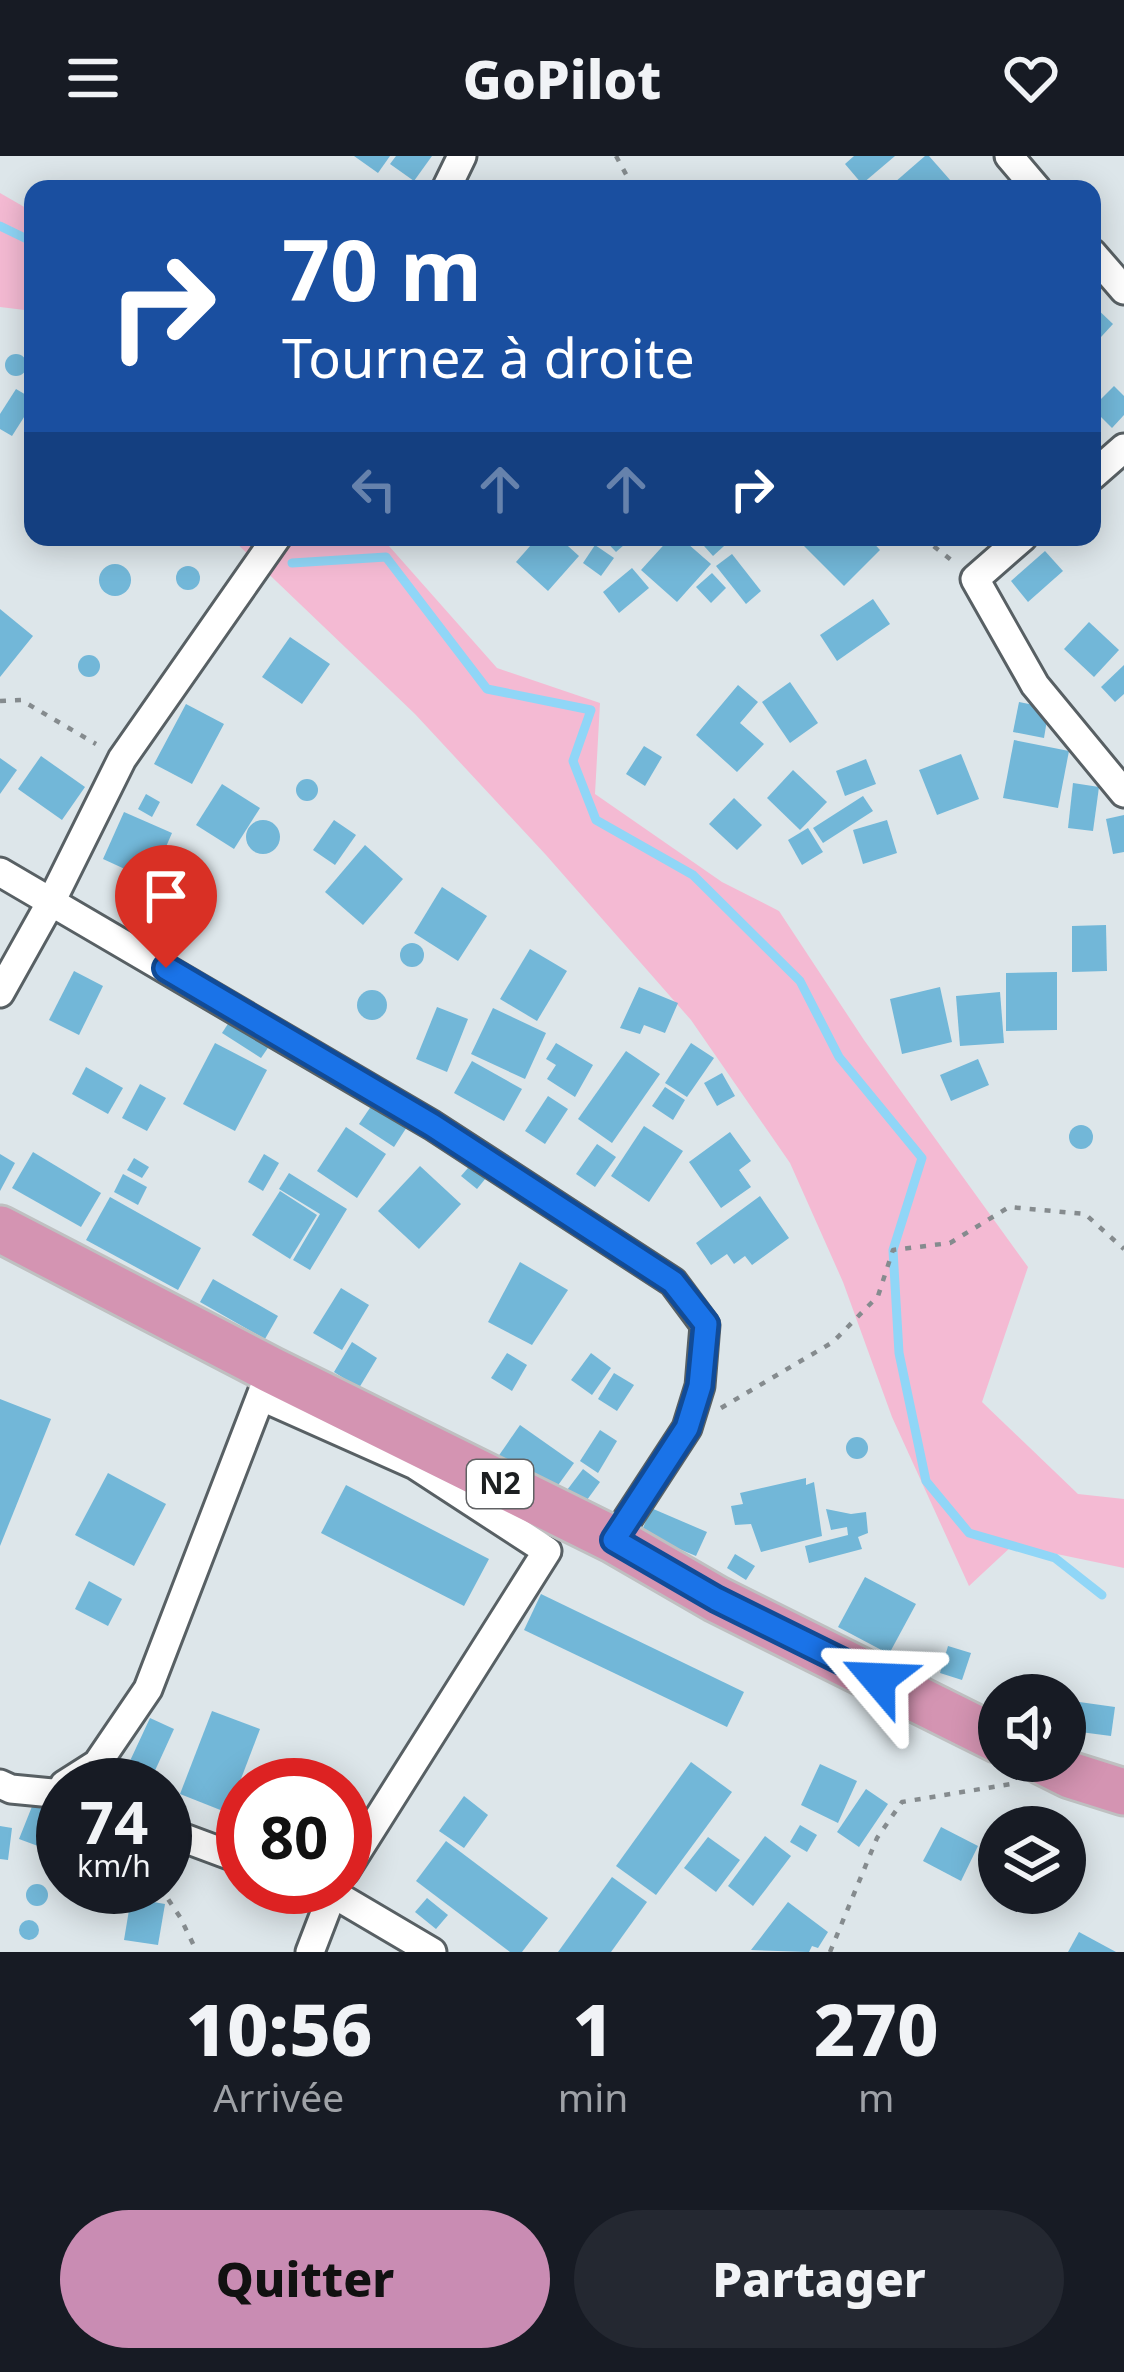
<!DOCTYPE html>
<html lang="fr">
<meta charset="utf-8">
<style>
body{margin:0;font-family:"Noto Sans",sans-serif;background:#242831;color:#f1f3f6;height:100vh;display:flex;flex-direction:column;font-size:45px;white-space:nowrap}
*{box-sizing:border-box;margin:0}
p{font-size:39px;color:#9ea1a6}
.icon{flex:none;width:66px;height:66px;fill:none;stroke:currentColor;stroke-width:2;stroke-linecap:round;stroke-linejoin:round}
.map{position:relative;height:1796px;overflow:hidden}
.sheet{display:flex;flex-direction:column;background:#171b24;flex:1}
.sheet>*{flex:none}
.hud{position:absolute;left:24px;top:24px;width:1077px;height:366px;border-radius:24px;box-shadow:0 6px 30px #0003;background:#1a4fa0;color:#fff;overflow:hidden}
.tools{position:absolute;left:978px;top:1518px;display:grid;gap:24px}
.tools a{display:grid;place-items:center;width:108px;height:108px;border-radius:50%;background:#171b24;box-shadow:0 6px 30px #0003;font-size:60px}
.speed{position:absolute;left:36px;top:1602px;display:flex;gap:24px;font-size:60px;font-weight:700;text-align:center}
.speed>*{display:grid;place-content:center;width:156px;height:156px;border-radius:50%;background:#171b24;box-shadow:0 6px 30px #0003;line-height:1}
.speed small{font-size:30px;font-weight:400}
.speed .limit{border:18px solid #d22;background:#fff;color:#111}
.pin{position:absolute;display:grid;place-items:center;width:102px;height:102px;color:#fff;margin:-123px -51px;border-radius:50% 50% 50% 0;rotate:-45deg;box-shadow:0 0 12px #0007}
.pin .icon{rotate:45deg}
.me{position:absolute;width:132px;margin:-66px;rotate:296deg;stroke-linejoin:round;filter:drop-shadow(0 0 9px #0008)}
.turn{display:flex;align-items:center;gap:42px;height:252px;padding:0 60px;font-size:54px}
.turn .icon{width:156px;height:156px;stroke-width:2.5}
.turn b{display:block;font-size:84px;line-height:102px}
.lanes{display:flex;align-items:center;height:114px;padding:0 60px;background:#0003;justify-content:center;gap:60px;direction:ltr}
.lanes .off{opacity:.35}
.eta{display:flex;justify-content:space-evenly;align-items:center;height:204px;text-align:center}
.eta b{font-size:72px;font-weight:800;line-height:84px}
.action{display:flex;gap:24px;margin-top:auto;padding:24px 60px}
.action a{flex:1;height:138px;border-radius:72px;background:#c98cb3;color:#111;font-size:48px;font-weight:800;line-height:138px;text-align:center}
.action a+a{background:#242831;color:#f1f3f6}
header{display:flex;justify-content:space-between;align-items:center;height:156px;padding:0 60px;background:#171b24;font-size:54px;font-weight:800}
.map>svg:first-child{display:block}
.green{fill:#f4bad3}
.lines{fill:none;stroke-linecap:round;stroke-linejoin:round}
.stream{stroke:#90d6f7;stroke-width:9}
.building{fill:#72b7d8}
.minor-casing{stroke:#586064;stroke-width:33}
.trunk-casing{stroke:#bfc0c1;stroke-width:51}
.path{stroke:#858b8e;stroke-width:4.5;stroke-dasharray:6 9;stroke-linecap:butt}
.minor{stroke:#fff;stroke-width:27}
.trunk{stroke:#d494b2;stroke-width:45}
.route-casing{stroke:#114b97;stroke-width:30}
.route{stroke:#1a73e8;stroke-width:21}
.labels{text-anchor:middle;stroke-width:9;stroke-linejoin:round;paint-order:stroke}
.shield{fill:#fff;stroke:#606264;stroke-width:3}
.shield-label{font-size:30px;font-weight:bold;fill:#1c1f21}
</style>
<header><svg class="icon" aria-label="menu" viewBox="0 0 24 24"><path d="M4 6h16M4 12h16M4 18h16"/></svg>GoPilot<svg class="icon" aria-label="heart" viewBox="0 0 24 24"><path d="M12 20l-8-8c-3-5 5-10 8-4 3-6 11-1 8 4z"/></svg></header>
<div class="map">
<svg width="1124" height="1796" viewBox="0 0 1124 1796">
<rect width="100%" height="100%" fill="#dde6ea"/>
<g class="green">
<polygon points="0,37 33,56 33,155 0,151"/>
<polygon points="230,381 381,381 497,512 600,547 595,638 722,726 779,755 864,884 1028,1111 982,1246 1078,1338 1124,1343 1124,1412 1013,1389 969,1430 892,1261 843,1126 790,1007 691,864 546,699 415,558"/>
</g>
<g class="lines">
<g class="stream">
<polyline points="0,70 33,86"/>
<polyline points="292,407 386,401 487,533 591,554 573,605 596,664 693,719 800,825 839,901 922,1002 893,1094 899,1197 926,1325 969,1377 1055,1402 1102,1439"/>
</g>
</g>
<g class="building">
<polygon points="354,0 390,0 378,17"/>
<polygon points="396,0 432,0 414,25 390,8"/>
<polygon points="854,0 895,0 862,28 845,8"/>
<polygon points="925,0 929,0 958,33 887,33"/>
<polygon points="1092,148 1113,168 1101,181 1092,172"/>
<circle cx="16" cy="209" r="11"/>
<polygon points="1114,230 1124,240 1124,259 1112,272 1092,252"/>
<polygon points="16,233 33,243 33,247 12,280 0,273 0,258"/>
<polygon points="538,381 558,381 579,400 548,435 516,406"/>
<polygon points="602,381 633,381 616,396"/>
<polygon points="671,381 680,381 711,408 677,446 641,414"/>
<polygon points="696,381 734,381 713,400"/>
<polygon points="813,381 868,381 880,394 844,430 804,390"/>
<polygon points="595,389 614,402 601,420 583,407"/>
<polygon points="1045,395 1063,415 1028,446 1011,425"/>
<polygon points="732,398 761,435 746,448 716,410"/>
<circle cx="115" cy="424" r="16"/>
<circle cx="188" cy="422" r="12"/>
<polygon points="632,412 649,432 619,457 603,436"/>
<polygon points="712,417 726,432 711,447 696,431"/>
<polygon points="873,443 890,468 837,505 820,479"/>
<polygon points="0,453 33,480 0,521"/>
<polygon points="1089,466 1119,494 1094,521 1064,493"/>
<polygon points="290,481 330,508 302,548 262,521"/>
<circle cx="89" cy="510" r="11"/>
<polygon points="1124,509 1124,538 1115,546 1101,531"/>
<polygon points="790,526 818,567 790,587 762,546"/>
<polygon points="738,529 758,546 740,567 764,588 737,616 696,579"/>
<polygon points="1019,546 1049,552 1044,582 1013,576"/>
<polygon points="186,548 224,568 192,628 154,608"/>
<polygon points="1014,584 1069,595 1058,652 1003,642"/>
<polygon points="644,590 662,601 645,630 626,618"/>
<polygon points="961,598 979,643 937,659 919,614"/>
<polygon points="41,600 85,631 62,664 18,633"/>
<polygon points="0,602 17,614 0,638"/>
<polygon points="866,603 876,628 845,640 836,615"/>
<polygon points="793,614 827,646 800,674 767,642"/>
<circle cx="307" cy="634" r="11"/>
<polygon points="1073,627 1099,631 1093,675 1068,672"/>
<polygon points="222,628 260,652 234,693 196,669"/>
<polygon points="146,638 160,646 152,661 138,653"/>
<polygon points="863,640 873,655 823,687 813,672"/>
<polygon points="734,642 762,669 737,694 709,668"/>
<polygon points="124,656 172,677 151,725 103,703"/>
<polygon points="1124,659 1124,696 1113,698 1106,663"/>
<polygon points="334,664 356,679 335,709 313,694"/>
<polygon points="887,664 897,697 863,708 853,674"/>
<circle cx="263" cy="681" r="17"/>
<polygon points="808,672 823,696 802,709 788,684"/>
<polygon points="365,689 403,723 363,769 325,736"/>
<polygon points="442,731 487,760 458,805 414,777"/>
<polygon points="179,732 202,751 170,789 147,770"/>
<polygon points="1106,769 1107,815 1072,816 1072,770"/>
<circle cx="412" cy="799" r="12"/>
<polygon points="530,793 567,815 537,865 500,843"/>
<polygon points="74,815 103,830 79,879 49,864"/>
<polygon points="1057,816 1057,874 1006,875 1006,817"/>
<polygon points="639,831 678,847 665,877 644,869 640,878 620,872"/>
<polygon points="940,831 952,886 902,898 890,843"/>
<circle cx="372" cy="849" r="15"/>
<polygon points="1000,836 1004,887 960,890 956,840"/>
<polygon points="437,851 468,863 447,916 416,903"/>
<polygon points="493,852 546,877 525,923 471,898"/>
<polygon points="235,857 274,883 261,902 222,877"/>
<polygon points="215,887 267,914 235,975 183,948"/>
<polygon points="556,887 593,909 575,941 547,923 556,909 546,903"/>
<polygon points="691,887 714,902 687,941 665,927"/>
<polygon points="626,895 660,918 612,987 578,963"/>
<polygon points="978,903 989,929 951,945 940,919"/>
<polygon points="472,905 522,933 504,965 454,937"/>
<polygon points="86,911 123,932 108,958 72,938"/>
<polygon points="722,917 735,940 717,950 704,927"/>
<polygon points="140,928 166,942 147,975 122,962"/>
<polygon points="665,931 685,944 673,964 652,950"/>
<polygon points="378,940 412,963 394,991 359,968"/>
<polygon points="548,940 568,953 545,988 525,975"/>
<circle cx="1081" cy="981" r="12"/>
<polygon points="644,970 683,995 649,1046 611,1020"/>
<polygon points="346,971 386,998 357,1042 317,1015"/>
<polygon points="730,976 751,1005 739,1014 751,1031 721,1052 689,1006"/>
<polygon points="597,988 616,1001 595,1031 576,1018"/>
<polygon points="33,996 101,1037 81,1071 12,1032"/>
<polygon points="0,998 15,1007 0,1035"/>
<polygon points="264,998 279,1007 263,1035 248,1026"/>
<polygon points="134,1002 149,1011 142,1022 127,1014"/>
<polygon points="475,1004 490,1017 477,1033 461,1020"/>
<polygon points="420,1010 461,1048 419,1093 378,1055"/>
<polygon points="289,1017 347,1053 310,1114 293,1104 320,1058 279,1033"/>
<polygon points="123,1018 147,1031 138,1049 114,1036"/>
<polygon points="280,1035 317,1059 290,1103 252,1079"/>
<polygon points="760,1040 789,1082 752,1109 745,1100 734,1108 727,1098 711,1109 696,1087"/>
<polygon points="110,1041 201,1092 178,1134 86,1084"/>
<polygon points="520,1106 568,1134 532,1189 488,1166"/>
<polygon points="213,1123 278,1160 265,1183 200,1146"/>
<polygon points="341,1132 369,1149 342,1194 313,1177"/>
<polygon points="352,1186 377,1202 359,1232 334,1216"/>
<polygon points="507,1197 527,1209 512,1235 491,1222"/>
<polygon points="591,1197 611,1212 592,1239 571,1224"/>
<polygon points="614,1217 634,1229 617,1255 598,1243"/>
<polygon points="0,1243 51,1263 0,1390"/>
<polygon points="520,1269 574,1307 546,1346 493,1308"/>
<polygon points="600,1274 617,1285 598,1317 580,1305"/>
<circle cx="857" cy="1292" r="11"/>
<polygon points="583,1313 600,1326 579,1355 561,1342"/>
<polygon points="108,1317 166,1348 134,1410 75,1379"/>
<polygon points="806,1322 806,1329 814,1326 822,1380 761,1396 751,1368 735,1369 731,1350 743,1348 740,1337"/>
<polygon points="346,1329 489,1403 464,1450 321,1377"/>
<polygon points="651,1352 707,1376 696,1400 641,1377"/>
<polygon points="826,1353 851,1358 866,1356 868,1377 858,1381 862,1393 809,1407 805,1390 848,1379 847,1371 831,1374"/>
<polygon points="735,1398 755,1410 746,1424 727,1412"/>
<polygon points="865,1421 916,1448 889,1498 838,1471"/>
<polygon points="89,1425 122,1443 108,1470 75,1453"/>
<polygon points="541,1438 744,1536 727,1571 524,1474"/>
<polygon points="948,1490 971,1497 962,1524 940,1517"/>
<polygon points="1065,1544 1115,1551 1111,1580 1065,1574"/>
<polygon points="212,1555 260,1573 228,1657 180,1638"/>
<polygon points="150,1562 174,1573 153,1619 129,1607"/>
<polygon points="691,1606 732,1636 656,1739 616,1710"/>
<polygon points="820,1608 857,1625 838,1667 801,1649"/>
<polygon points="866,1633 888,1648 859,1691 837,1676"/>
<polygon points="464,1640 488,1659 464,1692 439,1675"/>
<polygon points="165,1642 185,1651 175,1674 165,1670"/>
<polygon points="33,1648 59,1658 46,1693 19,1683"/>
<polygon points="800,1669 817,1679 807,1696 790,1686"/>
<polygon points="0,1670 12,1672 8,1704 0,1703"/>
<polygon points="941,1671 978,1690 961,1725 923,1705"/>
<polygon points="765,1680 791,1700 753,1750 728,1730"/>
<polygon points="708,1681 740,1704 716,1736 684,1712"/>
<polygon points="446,1685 548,1762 522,1796 510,1796 416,1725"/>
<polygon points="612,1721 647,1746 611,1796 558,1796"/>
<circle cx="37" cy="1739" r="11"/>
<polygon points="131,1742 165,1748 158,1789 124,1784"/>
<polygon points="427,1742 448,1759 436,1773 415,1756"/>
<polygon points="788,1746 828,1776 818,1792 812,1790 809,1796 751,1794"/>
<circle cx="29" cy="1774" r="10"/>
<polygon points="1079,1776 1116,1796 1068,1796"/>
</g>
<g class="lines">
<g class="minor-casing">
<g id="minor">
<polyline points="1009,0 1037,33"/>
<polyline points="446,33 462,0"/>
<polyline points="1092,97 1124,134"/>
<polyline points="1092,320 1124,292"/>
<polyline points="1023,381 975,423 1035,529 1124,637"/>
<polyline points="0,716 432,969 673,1126 705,1169 700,1230 687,1272 614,1384"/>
<polyline points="0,837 52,744 122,603 277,381"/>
<polyline points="262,1241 415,1309 547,1395 345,1715"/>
<polyline points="0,1628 11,1633 63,1638"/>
<polyline points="64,1629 97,1608 148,1533 267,1224"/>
<polyline points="165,1675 243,1704"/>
<polyline points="317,1731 332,1737 432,1796"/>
<polyline points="310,1796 335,1731"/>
</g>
</g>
<g class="trunk-casing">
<g id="trunk">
<polyline points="0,1073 271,1214 614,1384 716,1443 999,1584"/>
<polyline points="1042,1605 1070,1619 1124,1636"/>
</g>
</g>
<g class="path">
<polyline points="616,0 634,33"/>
<polyline points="922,381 955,407"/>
<polyline points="0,545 21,544 96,588"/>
<polyline points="721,1252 833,1186 878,1140 893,1094 950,1087 1009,1051 1085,1058 1124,1093"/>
<polyline points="160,1731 180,1761 197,1796"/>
<polyline points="830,1796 877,1682 902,1646 1011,1628"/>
</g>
<use href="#minor" class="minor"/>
<use href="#trunk" class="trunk"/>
</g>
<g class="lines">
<g class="route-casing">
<polyline id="route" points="166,812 432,969 673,1126 706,1168 700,1230 687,1272 614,1384 716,1443 878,1523"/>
</g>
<use href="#route" class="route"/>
</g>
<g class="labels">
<rect class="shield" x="467" y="1304" width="66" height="48" rx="9"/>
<g class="shield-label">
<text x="500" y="1338">N2</text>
</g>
</g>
</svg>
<div class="tools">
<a><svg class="icon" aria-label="sound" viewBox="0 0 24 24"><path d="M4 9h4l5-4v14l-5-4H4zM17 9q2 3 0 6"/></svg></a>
<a><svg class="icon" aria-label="layers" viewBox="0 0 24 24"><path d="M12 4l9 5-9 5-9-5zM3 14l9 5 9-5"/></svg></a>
</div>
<div class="speed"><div>74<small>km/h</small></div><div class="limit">80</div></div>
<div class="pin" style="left:166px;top:812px;background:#d93025"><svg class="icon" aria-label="arrive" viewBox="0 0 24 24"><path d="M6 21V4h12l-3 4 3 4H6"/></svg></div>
<svg class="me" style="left:878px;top:1523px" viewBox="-20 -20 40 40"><path d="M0-17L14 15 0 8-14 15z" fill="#1a73e8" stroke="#fff" stroke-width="4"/></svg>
<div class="hud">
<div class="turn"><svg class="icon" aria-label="right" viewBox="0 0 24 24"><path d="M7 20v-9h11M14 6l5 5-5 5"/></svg><div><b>70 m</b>Tournez à droite</div></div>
<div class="lanes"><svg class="icon off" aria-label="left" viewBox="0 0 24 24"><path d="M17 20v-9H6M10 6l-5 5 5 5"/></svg><svg class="icon off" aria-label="ahead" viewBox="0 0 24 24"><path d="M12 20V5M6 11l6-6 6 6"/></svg><svg class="icon off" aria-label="ahead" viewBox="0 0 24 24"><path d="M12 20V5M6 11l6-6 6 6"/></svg><svg class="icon" aria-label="right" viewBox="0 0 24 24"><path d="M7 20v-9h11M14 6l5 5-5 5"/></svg></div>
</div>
</div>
<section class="sheet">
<div class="eta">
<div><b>10:56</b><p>Arrivée</p></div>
<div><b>1</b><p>min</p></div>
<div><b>270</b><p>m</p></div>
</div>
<div class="action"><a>Quitter</a><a>Partager</a></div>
</section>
